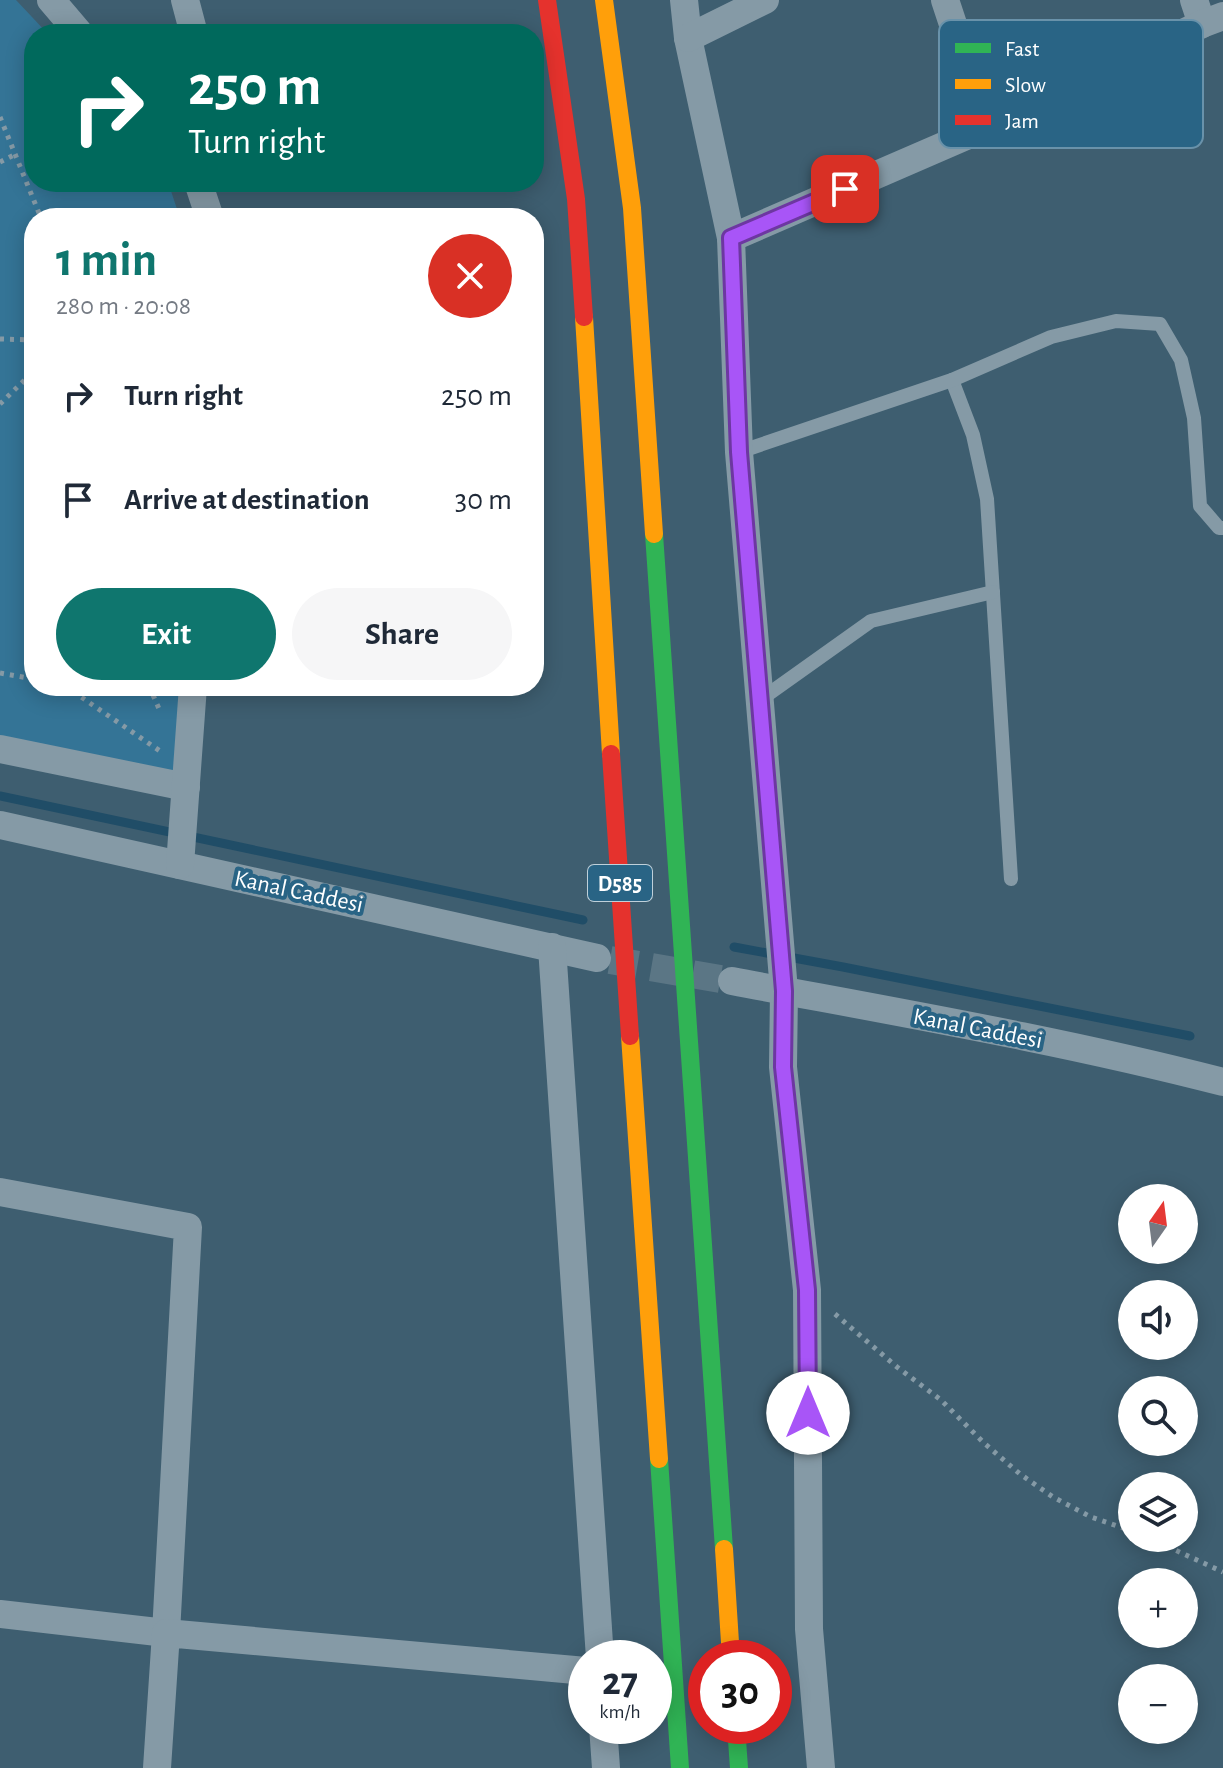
<!DOCTYPE html>
<meta charset="utf-8">
<style>
body{margin:0;font-family:"Alegreya Sans",sans-serif;background:#f6f6f7;color:#1f2937;height:100vh;display:flex;flex-direction:column;font-size:30px;white-space:nowrap}
*{box-sizing:border-box;margin:0}
p{font-size:26px;color:#747a83}
.icon{flex:none;width:44px;height:44px;fill:none;stroke:currentColor;stroke-width:2;stroke-linecap:round;stroke-linejoin:round}
.map{position:relative;flex:1;overflow:hidden}
.drawer{position:absolute;left:24px;top:208px;width:520px;height:488px;display:flex;flex-direction:column;background:#fff;border-radius:32px;box-shadow:0 4px 20px #0003}
.drawer>*{flex:none}
.banner{position:absolute;left:24px;top:24px;width:520px;height:168px;border-radius:32px;box-shadow:0 4px 20px #0003;background:#00695c;color:#fff;overflow:hidden}
.needle{width:52px;rotate:14deg}
.tools{position:absolute;left:1118px;top:1184px;display:grid;gap:16px}
.tools a{display:grid;place-items:center;width:80px;height:80px;border-radius:50%;background:#fff;box-shadow:0 4px 20px #0003;font-size:40px}
.speed{position:absolute;left:568px;top:1640px;display:flex;gap:16px;font-size:40px;font-weight:700;text-align:center}
.speed>*{display:grid;place-content:center;width:104px;height:104px;border-radius:50%;background:#fff;box-shadow:0 4px 20px #0003;line-height:1}
.speed small{font-size:20px;font-weight:400}
.speed .limit{border:12px solid #d22;background:#fff;color:#111}
.pin{position:absolute;display:grid;place-items:center;width:68px;height:68px;color:#fff;margin:-34px;border-radius:16px;box-shadow:0 4px 12px #0006}
.me{position:absolute;width:88px;margin:-44px;rotate:0deg;stroke-linejoin:round;filter:drop-shadow(0 0 6px #0008)}
.turn{display:flex;align-items:center;gap:28px;height:168px;padding:0 32px;font-size:36px}
.turn .icon{width:104px;height:104px;stroke-width:2.5}
.turn b{display:block;font-size:56px;line-height:68px}
.round{display:grid;place-items:center;flex:none;width:84px;height:84px;border-radius:42px;background:#f6f6f7}
.head{display:flex;align-items:center;justify-content:space-between;height:136px;padding:0 32px}
h1{font-size:48px;font-weight:700;line-height:60px;color:#0f766e}
.button{display:flex;gap:16px;margin-top:auto;padding:16px 32px}
.button a{flex:1;height:92px;border-radius:48px;background:#0f766e;color:#fff;font-size:32px;font-weight:700;line-height:92px;text-align:center}
.button a+a{background:#f6f6f7;color:#1f2937}
ul{padding:0;list-style:none}
li{display:flex;align-items:center;gap:24px;height:104px;padding:0 32px}
li div{flex:1}
li b{display:block;font-size:30px}
li em{font-style:normal}
.map>svg:first-child{display:block}
.green{fill:#347496}
.lines{fill:none;stroke-linecap:round;stroke-linejoin:round}
.stream{stroke:#204d67;stroke-width:9}
.street-tunnel{stroke:#5b7685;stroke-width:28;stroke-dasharray:28 14;stroke-linecap:butt}
.path{stroke:#859aa6;stroke-width:5;stroke-dasharray:4 6;stroke-linecap:butt}
.lane{stroke:#859aa6;stroke-width:14}
.street{stroke:#859aa6;stroke-width:28}
.fast{stroke:#30b455;stroke-width:18}
.slow{stroke:#ff9f0a;stroke-width:18}
.jam{stroke:#e5322d;stroke-width:18}
.route-casing{stroke:#6d37a1;stroke-width:20}
.route{stroke:#a855f7;stroke-width:14}
.labels{text-anchor:middle;stroke-width:8;stroke-linejoin:round;paint-order:stroke}
.shield{fill:#296485;stroke:#bfd0da;stroke-width:2}
.shield-label{font-size:22px;font-weight:bold;fill:#fff}
.street-label{font-size:24px;fill:#fff;stroke:#296485}
.key{fill:#296485;stroke:#6992aa;stroke-width:2}
.key-label{font-size:22px;fill:#fff}
</style>
<div class="map">
<svg width="1223" height="1768" viewBox="0 0 1223 1768">
<rect width="100%" height="100%" fill="#3e5e70"/>
<polygon class="green" points="0,0 16,0 48,34 34,34 34,182 168,182 180,218 34,218 34,686 194,686 186,787 0,744"/>
<g class="lines">
<g class="stream">
<polyline points="0,796 583,920"/>
<polyline points="734,947 843,967 1190,1036"/>
</g>
<polyline class="street-tunnel" points="610,960 732,981"/>
<g class="path">
<polyline points="0,117 41,218"/>
<polyline points="0,162 14,155"/>
<polyline points="0,339 34,340"/>
<polyline points="0,404 34,371"/>
<polyline points="0,673 34,679"/>
<polyline points="65,686 160,751"/>
<polyline points="149,686 160,711"/>
<polyline points="835,1314 897,1367 941,1400 984,1443 1020,1474 1053,1497 1091,1517 1132,1531"/>
<polyline points="1149,1538 1223,1572"/>
</g>
<g class="lane">
<polyline points="952,380 973,435 987,499 1011,879"/>
<polyline points="739,452 952,380 1051,337 1116,321 1160,324 1181,360 1194,418 1200,506 1219,528 1223,528"/>
<polyline points="760,700 871,621 993,592"/>
</g>
<g class="street">
<polyline points="51,0 80,34"/>
<polyline points="185,0 194,34"/>
<polyline points="684,0 688,38 731,238 739,452 784,991 783,1067 807,1290 809,1629 821,1768"/>
<polyline points="945,0 987,127"/>
<polyline points="1194,0 1202,24"/>
<polyline points="688,38 765,0"/>
<polyline points="198,182 210,218"/>
<polyline points="731,238 987,127 1202,24 1223,16"/>
<polyline points="0,749 186,787"/>
<polyline points="0,825 597,958"/>
<polyline points="180,865 193,686"/>
<polyline points="552,947 600,1658"/>
<path d="M 732,981 C 896,1012 1061,1040 1223,1082"/>
<polyline points="0,1192 188,1227 166,1633 0,1614"/>
<polyline points="603,1726 606,1768"/>
<polyline points="157,1768 166,1633 586,1671"/>
</g>
<g class="fast">
<polyline points="654,534 724,1549"/>
<polyline points="659,1459 680,1768"/>
<polyline points="736,1726 739,1768"/>
</g>
<g class="slow">
<polyline points="604,0 632,208 654,534"/>
<polyline points="584,317 611,754"/>
<polyline points="630,1036 659,1459"/>
<polyline points="724,1549 731,1658"/>
</g>
<g class="jam">
<polyline points="547,0 576,199 584,317"/>
<polyline points="611,754 630,1036"/>
</g>
</g>
<g class="lines">
<g class="route-casing">
<polyline id="route" points="808,1413 807,1290 783,1067 784,991 739,452 731,238 845,189"/>
</g>
<use href="#route" class="route"/>
</g>
<g class="labels">
<rect class="shield" x="588" y="865" width="64" height="36" rx="6"/>
<g class="shield-label">
<text x="620" y="891">D585</text>
</g>
<g class="street-label">
<text transform="translate(299 891) rotate(12)" y="8">Kanal Caddesi</text>
<text transform="translate(978 1028) rotate(11)" y="8">Kanal Caddesi</text>
</g>
</g>
<rect x="939" y="20" width="264" height="128" rx="12" class="key"/>
<rect x="955" y="43" width="36" height="10" fill="#30b455"/>
<rect x="955" y="79" width="36" height="10" fill="#ff9f0a"/>
<rect x="955" y="115" width="36" height="10" fill="#e5322d"/>
<g class="key-label">
<text x="1005" y="56">Fast</text>
<text x="1005" y="92">Slow</text>
<text x="1005" y="128">Jam</text>
</g>
</svg>
<div class="tools">
<a><svg class="needle" viewBox="-14 -14 28 28"><path d="M0-13l5 13h-10z" fill="#e53935"/><path d="M0 13l5-13h-10z" fill="#747a83"/></svg></a>
<a><svg class="icon" aria-label="sound" viewBox="0 0 24 24"><path d="M4 9h4l5-4v14l-5-4H4zM17 9q2 3 0 6"/></svg></a>
<a><svg class="icon" aria-label="search" viewBox="0 0 24 24"><circle cx="10" cy="10" r="6"/><path d="M15 15l6 6"/></svg></a>
<a><svg class="icon" aria-label="layers" viewBox="0 0 24 24"><path d="M12 4l9 5-9 5-9-5zM3 14l9 5 9-5"/></svg></a>
<a>+</a>
<a>−</a>
</div>
<div class="speed"><div>27<small>km/h</small></div><div class="limit">30</div></div>
<div class="pin" style="left:845px;top:189px;background:#d93025"><svg class="icon" aria-label="arrive" viewBox="0 0 24 24"><path d="M6 21V4h12l-3 4 3 4H6"/></svg></div>
<svg class="me" style="left:808px;top:1413px" viewBox="-20 -20 40 40"><circle r="19" fill="#fff"/><path d="M0-13L10 11 0 6-10 11z" fill="#a855f7"/></svg>
<div class="banner">
<div class="turn"><svg class="icon" aria-label="right" viewBox="0 0 24 24"><path d="M7 20v-9h11M14 6l5 5-5 5"/></svg><div><b>250 m</b>Turn right</div></div>
</div>
<section class="drawer">
<div class="head"><div><h1>1 min</h1><p>280 m · 20:08</p></div><a class="round" style="background:#d93025;color:#fff"><svg class="icon" aria-label="close" viewBox="0 0 24 24"><path d="M6 6l12 12M18 6L6 18"/></svg></a></div>
<ul>
<li><svg class="icon" aria-label="right" viewBox="0 0 24 24"><path d="M7 20v-9h11M14 6l5 5-5 5"/></svg><div><b>Turn right</b></div><em>250 m</em></li>
<li><svg class="icon" aria-label="arrive" viewBox="0 0 24 24"><path d="M6 21V4h12l-3 4 3 4H6"/></svg><div><b>Arrive at destination</b></div><em>30 m</em></li>
</ul>
<div class="button"><a>Exit</a><a>Share</a></div>
</section>
</div>
